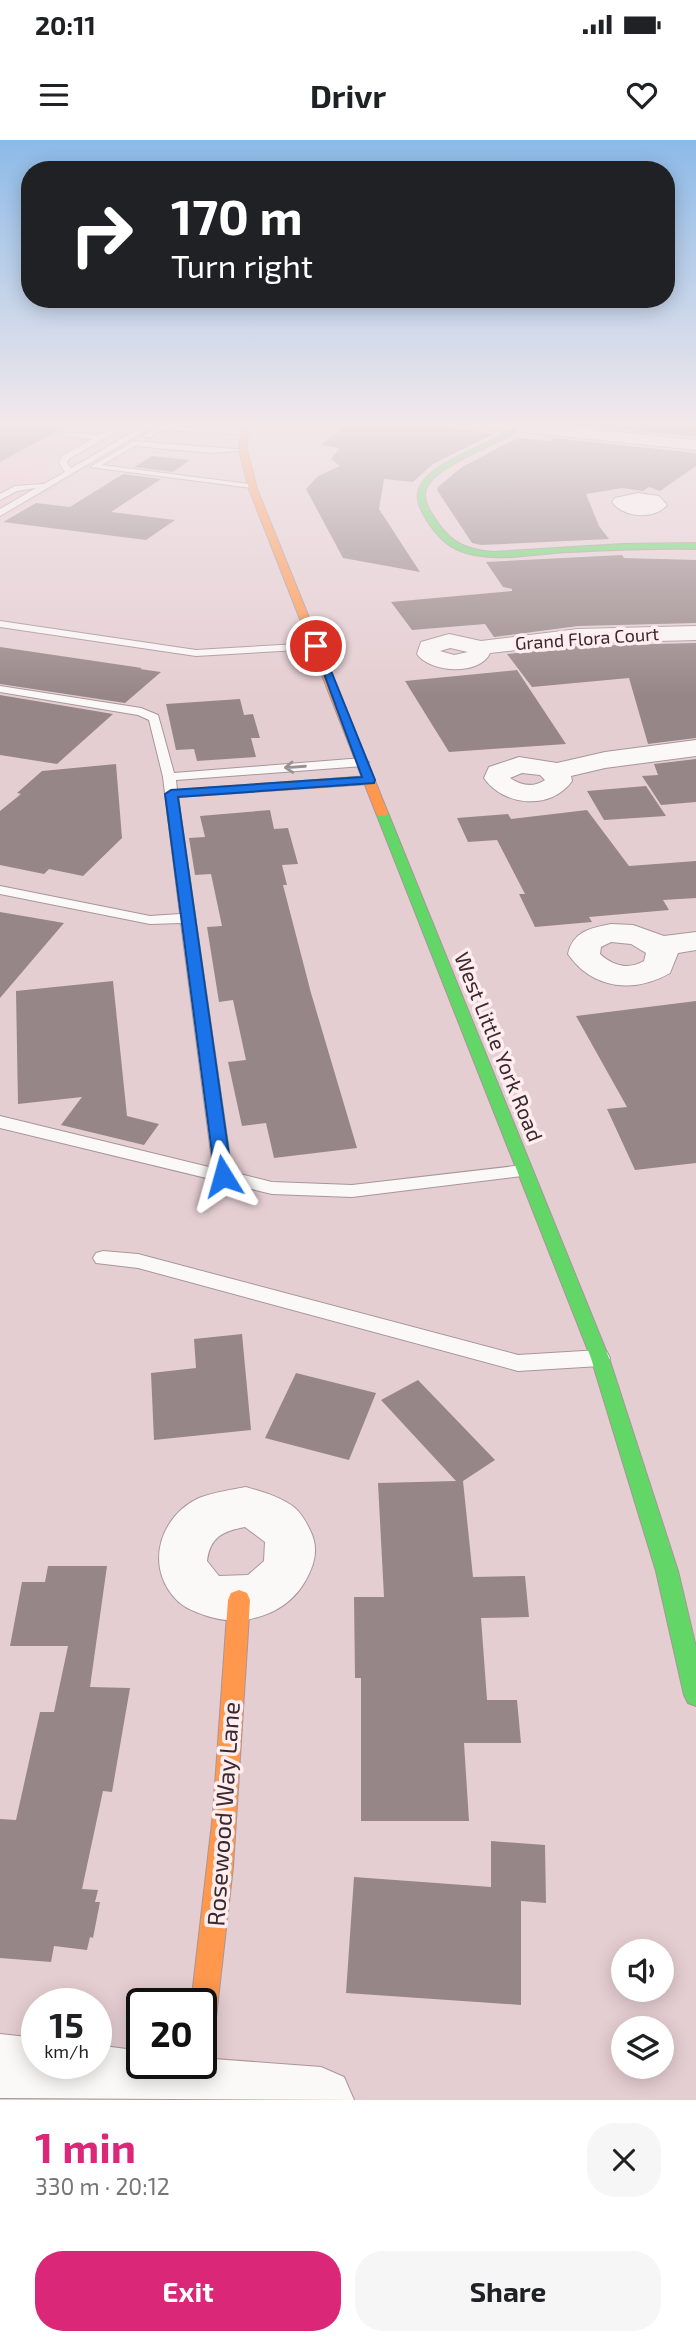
<!DOCTYPE html>
<meta charset="utf-8">
<style>
body{margin:0;font-family:"Exo 2",sans-serif;background:#f6f6f6;color:#202124;height:100vh;display:flex;flex-direction:column;font-size:26px;white-space:nowrap}
*{box-sizing:border-box;margin:0}
p{font-size:23px;color:#757577}
.icon{flex:none;width:38px;height:38px;fill:none;stroke:currentColor;stroke-width:2;stroke-linecap:round;stroke-linejoin:round}
.map{position:relative;height:1960px;overflow:hidden}
.drawer{display:flex;flex-direction:column;background:#fff;flex:1}
.drawer>*{flex:none}
.hud{position:absolute;left:21px;top:21px;width:654px;height:147px;border-radius:28px;box-shadow:0 4px 18px #0003;background:#202124;color:#fff;overflow:hidden}
.fabs{position:absolute;left:611px;top:1799px;display:grid;gap:14px}
.fabs a{display:grid;place-items:center;width:63px;height:63px;border-radius:50%;background:#fff;box-shadow:0 4px 18px #0003;font-size:35px}
.speed{position:absolute;left:21px;top:1848px;display:flex;gap:14px;font-size:35px;font-weight:700;text-align:center}
.speed>*{display:grid;place-content:center;width:91px;height:91px;border-radius:50%;background:#fff;box-shadow:0 4px 18px #0003;line-height:1}
.speed small{font-size:18px;font-weight:400}
.speed .limit{border:4px solid #111;border-radius:10px;background:#fff;color:#111}
.pin{position:absolute;display:grid;place-items:center;width:60px;height:60px;color:#fff;margin:-30px;border:4px solid #fff;border-radius:50%;box-shadow:0 2px 7px #0007}
.me{position:absolute;width:77px;margin:-38px;rotate:352deg;stroke-linejoin:round;filter:drop-shadow(0 0 5px #0008)}
.turn{display:flex;align-items:center;gap:24px;height:147px;padding:0 35px;font-size:32px}
.turn .icon{width:91px;height:91px;stroke-width:2.5}
.turn b{display:block;font-size:49px;line-height:60px}
.round{display:grid;place-items:center;flex:none;width:74px;height:74px;border-radius:28px;background:#f6f6f6}
.headline{display:flex;align-items:center;justify-content:space-between;height:119px;padding:0 35px}
h1{font-size:42px;font-weight:700;line-height:52px;color:#db2777}
.action{display:flex;gap:14px;margin-top:auto;padding:14px 35px}
.action a{flex:1;height:80px;border-radius:28px;background:#db2777;color:#fff;font-size:28px;font-weight:700;line-height:80px;text-align:center}
.action a+a{background:#f6f6f6;color:#202124}
.status{display:flex;justify-content:space-between;align-items:center;height:49px;padding:0 35px;background:#fff;direction:ltr}
.status svg{height:19px;fill:currentColor}
header{display:flex;justify-content:space-between;align-items:center;height:91px;padding:0 35px;background:#fff;font-size:32px;font-weight:700}
.map>svg:first-child{display:block}
.built{fill:#eac4cb}
.building{fill:#978687}
.lines{fill:none;stroke-linecap:round;stroke-linejoin:round}
.lane-casing{stroke:#a89699;stroke-width:2}
.street-casing{stroke:#a89699;stroke-width:2}
.fast-casing{stroke:#a89699;stroke-width:2}
.slow-casing{stroke:#a89699;stroke-width:2}
.lane{fill:#fbf8f8;fill-rule:evenodd}
.street{fill:#fbf8f8;fill-rule:evenodd}
.fast{fill:#63d668;fill-rule:evenodd}
.slow{fill:#ff974d;fill-rule:evenodd}
.oneway{stroke:#9a9192}
.route{fill:#1a73e8;stroke:#114b97;stroke-width:2}
.labels{text-anchor:middle;stroke-width:7;stroke-linejoin:round;paint-order:stroke}
.far-street-label{font-size:18px;fill:#3a2a2d;stroke:#ffedf0}
.street-label{font-size:21px;fill:#3a2a2d;stroke:#ffedf0}
.near-street-label{font-size:24px;fill:#3a2a2d;stroke:#ffedf0}
</style>
<div class="status"><b>20:11</b><svg viewBox="0 0 49 12"><path d="M0 12V9h3v3zM5 12V6h3v6zM10 12V3h3v9zM15 12V0h3v12zM26 1h20v11H26zM47 4h2v5h-2z"/></svg></div>
<header><svg class="icon" aria-label="menu" viewBox="0 0 24 24"><path d="M4 6h16M4 12h16M4 18h16"/></svg>Drivr<svg class="icon" aria-label="heart" viewBox="0 0 24 24"><path d="M12 20l-8-8c-3-5 5-10 8-4 3-6 11-1 8 4z"/></svg></header>
<div class="map">
<svg width="696" height="1960" viewBox="0 0 696 1960">
<rect width="100%" height="100%" fill="#e5ced2"/>
<polygon class="built" points="0,282 118,282 25,336 70,339 0,381"/>
<g class="building">
<polygon points="0,282 75,282 0,322"/>
<polygon points="352,282 412,282 493,294 433,324 413,342 384,339 379,369 420,432 343,418 306,349 318,336 340,326 331,319 340,308 320,305"/>
<polygon points="568,282 664,282 696,285 696,297 567,284"/>
<polygon points="517,298 551,301 554,298 696,313 696,326 660,351 649,347 643,351 622,348 586,354 599,386 609,399 481,405 472,403 437,350 438,347 462,327"/>
<polygon points="152,316 190,320 173,332 134,327"/>
<polygon points="123,334 161,339 111,372 175,380 146,400 3,382 36,363 70,367"/>
<polygon points="622,415 624,418 696,420 696,483 578,486 494,497 485,484 412,490 391,462 512,451 512,449 503,447 486,422"/>
<polygon points="696,503 696,598 648,604 629,538 532,547 507,514 578,506"/>
<polygon points="0,507 142,528 140,529 161,532 125,563 0,544"/>
<polygon points="517,530 566,604 449,612 405,541"/>
<polygon points="0,555 113,574 57,624 0,615"/>
<polygon points="240,559 244,575 253,574 260,598 251,598 256,617 197,621 194,609 176,610 166,564"/>
<polygon points="696,619 696,662 661,665 642,636 658,635 654,624"/>
<polygon points="116,624 122,698 83,736 49,729 44,734 0,725 0,671 21,654 17,653 42,631"/>
<polygon points="646,646 666,676 604,680 587,651"/>
<polygon points="270,670 274,689 288,688 298,724 282,725 287,745 283,745 311,853 357,1008 274,1018 266,983 242,986 228,922 246,920 233,860 219,862 207,787 222,786 211,734 195,735 189,698 205,697 200,676"/>
<polygon points="587,670 629,726 696,721 696,758 663,760 669,770 589,777 592,782 535,787 519,754 525,754 497,700 468,702 457,678 508,674 511,679"/>
<polygon points="0,772 64,783 0,858"/>
<polygon points="113,841 127,976 159,984 144,1005 61,985 82,957 18,964 16,851"/>
<polygon points="696,861 696,1023 635,1030 607,969 627,967 576,876"/>
<polygon points="242,1194 251,1290 154,1300 151,1233 196,1228 194,1199"/>
<polygon points="296,1233 376,1253 349,1320 265,1298"/>
<polygon points="418,1240 495,1320 463,1341 473,1437 525,1436 529,1477 481,1478 487,1560 517,1560 521,1603 464,1603 469,1681 361,1681 361,1538 355,1538 354,1457 384,1457 378,1343 456,1341 381,1260"/>
<polygon points="48,1426 107,1426 90,1547 130,1548 112,1652 103,1651 82,1749 98,1750 95,1762 100,1762 93,1798 90,1797 87,1810 54,1806 51,1822 0,1818 0,1679 16,1680 40,1572 54,1572 68,1506 10,1506 22,1442 45,1442"/>
<polygon points="491,1701 545,1705 546,1763 521,1761 521,1865 346,1853 354,1737 491,1747"/>
</g>
<g class="lines">
<g class="lane-casing">
<g id="lane">
<polygon points="123,282 133,282 69,319 67,323 71,328 150,282 160,282 0,376 0,369 36,348 17,351 0,360 0,354 15,346 44,344 65,332 59,323 62,316 92,299 64,296 61,292 99,295"/>
<polygon points="159,286 244,290 248,292 244,294 161,290 149,298 142,296"/>
<polygon points="134,301 247,310 210,313 135,306 102,325 256,345 252,348 90,327"/>
<polygon points="0,481 196,510 316,503 321,506 316,509 196,516 0,487"/>
<polygon points="0,546 141,568 158,575 174,633 363,618 369,622 363,626 176,640 177,650 369,636 375,640 369,644 178,657 232,1032 272,1042 352,1045 524,1025 530,1027 533,1031 530,1035 352,1057 272,1054 0,988 0,976 213,1028 181,783 150,784 0,754 0,746 150,776 180,774 163,637 149,580 138,575 0,552"/>
<polygon points="103,1111 138,1114 518,1215 600,1210 607,1212 610,1218 607,1224 600,1226 518,1231 138,1128 96,1123 93,1118 96,1113"/>
</g>
</g>
<g class="street-casing">
<g id="street">
<polygon points="312,282 335,282 327,287 314,285"/>
<polygon points="467,282 524,282 696,300 696,310 475,287"/>
<path d="M 638,353 L 659,356 L 667,365 C 654,380 624,378 612,362 L 615,358 Z"/>
<path d="M 696,486 L 696,500 L 578,503 L 490,513 C 480,536 430,533 417,514 L 421,502 L 449,494 L 481,501 L 578,489 ZM 450,508 L 468,512 L 454,515 L 440,511 Z"/>
<path d="M 696,600 L 696,616 L 605,628 L 571,636 L 572,641 C 551,671 503,666 484,638 L 489,627 L 519,617 L 557,623 L 605,612 ZM 522,633 L 540,635 L 545,640 C 533,648 522,646 510,638 Z"/>
<path d="M 611,784 L 633,785 L 664,796 L 696,792 L 696,810 L 678,813 L 670,833 C 634,854 592,849 568,814 C 573,791 591,788 611,784 ZM 611,802 L 631,804 L 646,813 L 644,821 C 628,830 613,826 600,814 L 601,807 Z"/>
<path d="M 246,1347 C 263,1352 281,1357 295,1368 C 302,1374 306,1382 310,1390 C 318,1406 316,1420 308,1436 C 289,1475 243,1489 204,1475 C 191,1470 182,1467 173,1456 C 145,1422 162,1375 199,1358 C 214,1352 230,1350 246,1347 ZM 245,1387 L 265,1402 L 264,1421 L 248,1435 L 219,1436 L 207,1421 C 210,1397 223,1391 245,1387 Z"/>
<polygon points="0,1894 37,1898 37,1923 96,1923 96,1905 142,1911 142,1923 201,1923 201,1918 321,1927 344,1937 354,1960 0,1958"/>
</g>
</g>
<g class="fast-casing">
<g id="fast">
<path d="M 517,285 L 519,288 L 509,296 C 490,307 427,330 425,353 C 424,364 432,374 438,383 C 452,404 469,410 493,412 L 622,404 L 696,403 L 696,409 C 653,408 611,410 568,412 C 533,414 491,424 458,410 C 441,403 427,383 420,367 C 405,333 467,313 490,301 C 499,296 508,289 517,285 Z"/>
<polygon points="382,669 388,673 609,1218 678,1431 696,1507 696,1566 688,1563 684,1555 656,1431 591,1218 376,673"/>
</g>
</g>
<g class="slow-casing">
<g id="slow">
<polygon points="242,282 248,282 247,310 257,349 388,673 386,676 378,676 376,673 249,349 239,310"/>
<polygon points="239,1450 247,1453 250,1460 233,1727 215,1886 211,1896 201,1900 201,1864 191,1864 213,1674 228,1460 231,1453"/>
</g>
</g>
<use href="#lane" class="lane"/>
<use href="#street" class="street"/>
<use href="#fast" class="fast"/>
<use href="#slow" class="slow"/>
</g>
<defs><path id="oneway-shaft" d="M-6 0H5M1.5-3L5.5 0L1.5 3" fill="none" stroke-width="1.6" stroke-linecap="round" stroke-linejoin="round" transform="scale(1.75)"/></defs>
<use class="oneway" href="#oneway-shaft" transform="translate(295 627) rotate(176)"/>
<linearGradient id="sky" x2="0" y2="1"><stop stop-color="#8cbae8"/><stop offset="0.51" stop-color="#f3e9eb"/><stop offset="1" stop-color="#f3e9eb" stop-opacity="0"/></linearGradient>
<rect width="696" height="557" fill="url(#sky)"/>
<polygon class="route" points="313,504 321,506 375,640 374,643 178,657 232,1036 223,1042 215,1036 165,654 171,650 362,637"/>
<g class="labels">
<g class="far-street-label">
<text transform="translate(587 499) rotate(-4)" y="6">Grand Flora Court</text>
</g>
<g class="street-label">
<text transform="translate(498 907) rotate(68)" y="7">West Little York Road</text>
</g>
<g class="near-street-label">
<text transform="translate(224 1674) rotate(-86)" y="8">Rosewood Way Lane</text>
</g>
</g>
</svg>
<div class="fabs">
<a><svg class="icon" aria-label="sound" viewBox="0 0 24 24"><path d="M4 9h4l5-4v14l-5-4H4zM17 9q2 3 0 6"/></svg></a>
<a><svg class="icon" aria-label="layers" viewBox="0 0 24 24"><path d="M12 4l9 5-9 5-9-5zM3 14l9 5 9-5"/></svg></a>
</div>
<div class="speed"><div>15<small>km/h</small></div><div class="limit">20</div></div>
<div class="pin" style="left:316px;top:506px;background:#d93025"><svg class="icon" aria-label="arrive" viewBox="0 0 24 24"><path d="M6 21V4h12l-3 4 3 4H6"/></svg></div>
<svg class="me" style="left:223px;top:1036px" viewBox="-20 -20 40 40"><path d="M0-17L14 15 0 8-14 15z" fill="#1a73e8" stroke="#fff" stroke-width="4"/></svg>
<div class="hud">
<div class="turn"><svg class="icon" aria-label="right" viewBox="0 0 24 24"><path d="M7 20v-9h11M14 6l5 5-5 5"/></svg><div><b>170 m</b>Turn right</div></div>
</div>
</div>
<section class="drawer">
<div class="headline"><div><h1>1 min</h1><p>330 m · 20:12</p></div><a class="round"><svg class="icon" aria-label="close" viewBox="0 0 24 24"><path d="M6 6l12 12M18 6L6 18"/></svg></a></div>
<div class="action"><a>Exit</a><a>Share</a></div>
</section>
